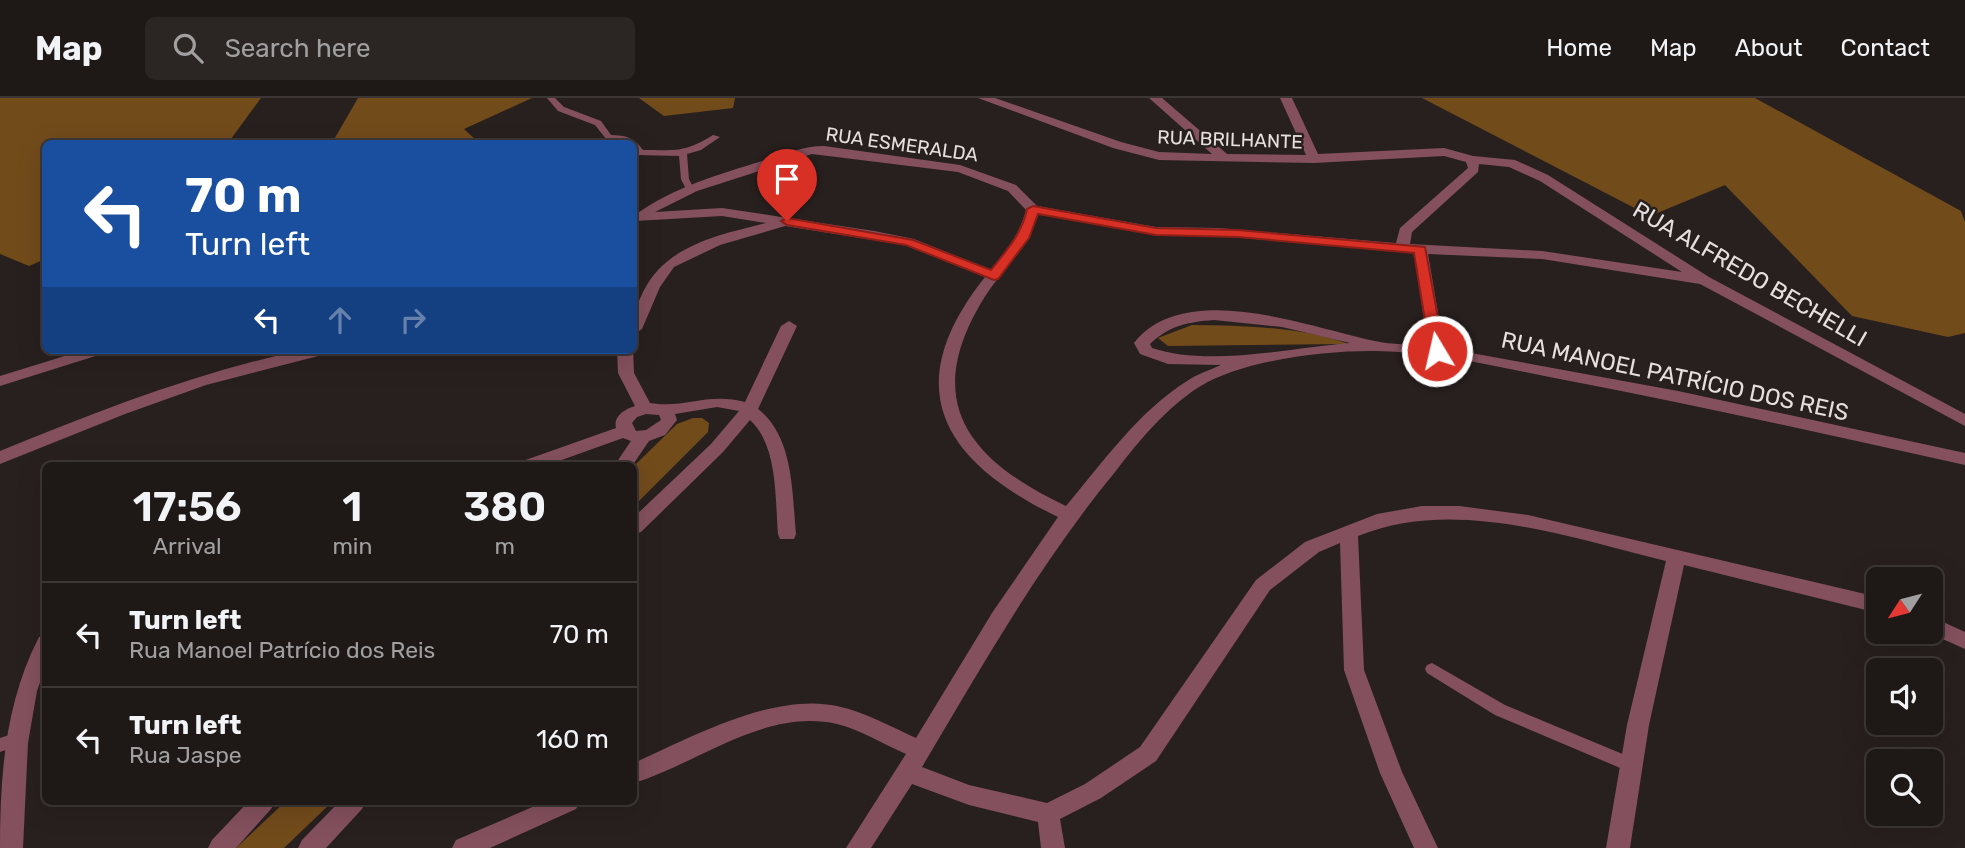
<!DOCTYPE html>
<meta charset="utf-8">
<style>
body{margin:0;font-family:Rubik,sans-serif;background:#2b2524;color:#f1f3f6;height:100vh;display:flex;flex-direction:column;font-size:26px;white-space:nowrap}
*{box-sizing:border-box;margin:0}
p{font-size:23px;color:#a1a0a1}
.icon{flex:none;width:38px;height:38px;fill:none;stroke:currentColor;stroke-width:2;stroke-linecap:round;stroke-linejoin:round}
.map{position:relative;flex:1;overflow:hidden}
.drawer{position:absolute;left:42px;top:364px;width:595px;height:343px;display:flex;flex-direction:column;background:#1e1817;border-radius:10px;box-shadow:0 7px 28px #0002,0 0 0 2px #3c3736}
.drawer>*{flex:none}
.banner{position:absolute;left:42px;top:42px;width:595px;height:214px;border-radius:10px;box-shadow:0 7px 28px #0002,0 0 0 2px #3c3736;background:#1a4fa0;color:#fff;overflow:hidden}
.needle{width:46px;rotate:234deg}
.buttons{position:absolute;left:1866px;top:469px;display:grid;gap:14px}
.buttons a{display:grid;place-items:center;width:77px;height:77px;border-radius:10px;background:#1e1817;box-shadow:0 7px 28px #0002,0 0 0 2px #3c3736;font-size:35px}
.pin{position:absolute;display:grid;place-items:center;width:60px;height:60px;color:#fff;margin:-72px -30px;border-radius:50% 50% 50% 0;rotate:-45deg;box-shadow:0 0 7px #0007}
.pin .icon{rotate:45deg}
.me{position:absolute;width:77px;margin:-38px;rotate:351deg;stroke-linejoin:round;filter:drop-shadow(0 0 5px #0008)}
.turn{display:flex;align-items:center;gap:24px;height:147px;padding:0 28px;font-size:32px}
.turn .icon{width:91px;height:91px;stroke-width:2.5}
.turn b{display:block;font-size:49px;line-height:60px}
.lanes{display:flex;align-items:center;height:66px;padding:0 28px;background:#0003;justify-content:center;gap:35px;direction:ltr}
.lanes .off{opacity:.35}
.eta{display:flex;justify-content:space-evenly;align-items:center;height:119px;text-align:center}
.eta b{font-size:42px;font-weight:600;line-height:49px}
ul{padding:0;list-style:none}
li{display:flex;align-items:center;gap:21px;height:105px;padding:0 28px;border-top:2px solid #3c3736}
li div{flex:1}
li b{display:block;font-size:26px}
li em{font-style:normal}
header{display:flex;align-items:center;gap:42px;box-sizing:border-box;height:98px;padding:0 35px;background:#1e1817;border-bottom:2px solid #3c3736}
header strong{font-size:33px}
nav{display:flex;gap:38px;margin-inline-start:auto;font-size:24px}
.search{width:490px;height:63px;background:#2b2524;display:flex;align-items:center;gap:18px;box-sizing:border-box;padding:0 24px;border-radius:10px;color:#a1a0a1;font-size:26px}
.map>svg:first-child{display:block}
.forest{fill:#724b1b}
.lines{fill:none;stroke-linecap:round;stroke-linejoin:round}
.service{fill:#84505e;fill-rule:evenodd}
.minor{fill:#84505e;fill-rule:evenodd}
.route{fill:#d93025;stroke:#8d1f18;stroke-width:2}
.labels{text-anchor:middle;stroke-width:5;stroke-linejoin:round;paint-order:stroke}
.far-street-label{font-size:19px;fill:#e5e0df;stroke:#28201f}
.street-label{font-size:23px;fill:#e5e0df;stroke:#28201f}
</style>
<header>
<strong>Map</strong>
<div class="search"><svg class="icon" aria-label="search" viewBox="0 0 24 24"><circle cx="10" cy="10" r="6"/><path d="M15 15l6 6"/></svg>Search here</div>
<nav><a>Home</a><a>Map</a><a>About</a><a>Contact</a></nav>
</header>
<div class="map">
<svg width="1965" height="750" viewBox="0 0 1965 750">
<rect width="100%" height="100%" fill="#28201f"/>
<g class="forest">
<polygon points="0,0 261,0 228,45 46,46 45,161 29,168 0,156"/>
<polygon points="358,0 532,0 464,31 479,45 332,45"/>
<polygon points="639,0 735,0 733,10 664,18"/>
<polygon points="1422,0 1755,0 1961,113 1965,124 1965,235 1948,239 1852,218 1725,87 1650,118"/>
<path d="M 1192,227 C 1244,228 1299,228 1349,246 L 1168,248 L 1158,240 Z"/>
<polygon points="693,320 702,320 709,325 708,334 634,408 634,368 677,326"/>
<polygon points="285,704 332,704 284,750 236,750"/>
</g>
<g class="lines">
<g class="service">
<path d="M 547,0 L 555,0 L 564,9 L 601,23 L 611,37 C 626,37 634,40 643,52 C 676,52 684,55 713,37 L 720,39 L 701,52 L 687,56 L 689,81 L 695,93 L 691,96 L 688,95 L 681,81 L 679,58 L 637,57 L 634,52 L 634,46 L 627,46 L 622,41 L 606,41 L 595,27 L 558,13 Z"/>
<polygon points="1432,565 1505,607 1637,662 1639,667 1637,672 1631,674 1625,672 1495,617 1427,575 1425,571 1427,567"/>
<polygon points="18,634 23,636 26,641 23,646 0,654 0,640"/>
</g>
<g class="minor">
<path d="M 978,0 L 995,0 L 1121,44 L 1159,54 L 1212,56 L 1149,0 L 1162,0 L 1227,56 L 1306,57 L 1280,0 L 1292,0 L 1318,56 L 1444,50 L 1473,58 L 1515,62 L 1548,77 L 1709,179 L 1965,316 L 1965,328 L 1700,186 L 1542,161 L 1428,156 L 1444,250 L 1678,293 L 1965,355 L 1965,367 C 1833,338 1702,308 1570,283 C 1506,271 1441,254 1377,253 C 1326,252 1242,262 1199,289 C 1166,310 1139,343 1115,374 C 1040,465 982,568 922,669 L 969,687 L 1047,705 L 1085,686 L 1140,649 L 1256,482 L 1305,444 L 1377,416 L 1422,408 L 1459,408 L 1528,417 L 1878,499 L 1878,515 L 1684,467 L 1649,627 L 1630,750 L 1606,750 L 1627,627 L 1666,463 C 1569,440 1456,398 1358,438 L 1364,572 L 1402,674 L 1438,750 L 1414,750 L 1380,675 L 1344,572 L 1340,445 L 1319,454 L 1270,492 L 1156,663 L 1101,700 L 1060,721 L 1065,750 L 1041,750 L 1038,724 L 969,707 L 912,686 L 871,750 L 846,750 L 906,656 C 883,646 861,632 837,626 C 764,610 699,665 634,685 L 634,665 C 690,640 773,594 837,608 C 864,614 890,628 916,640 L 992,515 L 1058,419 C 944,364 896,291 985,179 L 905,147 L 785,128 L 720,147 L 674,169 L 660,189 L 642,231 L 634,236 C 632,220 636,209 643,194 C 666,147 719,137 766,125 L 722,118 L 635,123 L 635,117 C 674,89 720,76 766,62 C 785,56 804,48 824,48 L 960,67 L 1016,87 L 1037,108 L 1156,129 L 1219,130 L 1396,145 L 1400,130 L 1468,70 L 1466,64 L 1444,58 L 1314,65 L 1159,62 L 1113,50 ZM 812,56 L 958,74 L 1008,93 L 1026,112 C 1020,135 1007,153 991,172 L 914,141 L 874,133 L 722,110 L 655,114 L 697,93 ZM 1479,66 L 1509,69 L 1540,83 L 1682,174 L 1542,153 L 1410,146 L 1412,134 L 1478,74 ZM 1038,116 L 1156,137 L 1219,138 L 1414,155 L 1428,248 C 1411,246 1392,247 1375,243 C 1311,230 1185,180 1134,245 L 1140,256 L 1168,266 L 1221,267 C 1210,272 1197,276 1187,283 C 1138,314 1103,364 1066,408 C 969,362 920,304 984,200 C 1002,171 1029,150 1038,116 ZM 1214,222 L 1282,229 L 1350,245 C 1290,250 1208,269 1152,250 L 1150,246 C 1170,227 1188,224 1214,222 Z"/>
<path d="M 789,223 L 797,228 L 758,311 C 794,339 792,395 796,436 L 794,441 L 780,441 L 778,436 C 775,401 778,347 750,322 L 723,354 L 641,434 L 634,436 L 634,419 L 711,346 L 739,313 L 717,309 L 675,316 L 677,322 L 665,337 L 649,343 L 632,368 L 614,368 L 631,343 L 623,340 L 545,368 L 518,368 L 520,364 L 616,330 C 613,318 625,311 635,308 L 618,275 L 617,252 L 633,252 L 634,275 L 650,305 C 685,311 707,294 745,304 L 781,228 ZM 646,316 L 659,317 L 661,322 L 646,332 L 636,333 L 632,325 L 637,319 Z"/>
<polygon points="84,252 108,252 105,255 0,288 0,278"/>
<path d="M 302,252 L 333,252 L 330,255 L 206,287 L 125,316 L 0,366 L 0,353 C 98,313 198,274 302,252 Z"/>
<polygon points="1930,518 1965,534 1965,551 1927,534 1930,534"/>
<path d="M 46,537 L 46,567 L 37,593 L 28,645 L 23,750 L 0,750 C 0,677 5,605 39,539 Z"/>
<polygon points="248,704 275,704 271,711 236,750 208,750 212,742"/>
<polygon points="339,704 366,704 362,711 326,750 298,750 302,742"/>
<polygon points="544,704 580,704 576,711 490,750 452,750 456,742"/>
</g>
</g>
<path class="route" d="M 1033,108 L 1156,130 L 1238,132 L 1425,149 L 1444,253 L 1437,258 L 1430,253 L 1414,155 L 1238,139 L 1156,137 L 1038,116 L 1029,140 L 998,181 L 994,182 L 906,147 L 787,127 L 781,123 L 787,120 L 913,142 L 991,172 C 1006,153 1022,136 1027,111 Z"/>
<g class="labels">
<g class="far-street-label">
<text transform="translate(1230 41) rotate(2)" y="7">RUA BRILHANTE</text>
<text transform="translate(902 46) rotate(8)" y="7">RUA ESMERALDA</text>
</g>
<g class="street-label">
<text transform="translate(1750 176) rotate(30)" y="8">RUA ALFREDO BECHELLI</text>
<text transform="translate(1675 278) rotate(12)" y="8">RUA MANOEL PATRÍCIO DOS REIS</text>
</g>
</g>
</svg>
<div class="buttons">
<a><svg class="needle" viewBox="-14 -14 28 28"><path d="M0-13l5 13h-10z" fill="#e53935"/><path d="M0 13l5-13h-10z" fill="#a1a0a1"/></svg></a>
<a><svg class="icon" aria-label="sound" viewBox="0 0 24 24"><path d="M4 9h4l5-4v14l-5-4H4zM17 9q2 3 0 6"/></svg></a>
<a><svg class="icon" aria-label="search" viewBox="0 0 24 24"><circle cx="10" cy="10" r="6"/><path d="M15 15l6 6"/></svg></a>
</div>
<div class="pin" style="left:787px;top:123px;background:#d93025"><svg class="icon" aria-label="arrive" viewBox="0 0 24 24"><path d="M6 21V4h12l-3 4 3 4H6"/></svg></div>
<svg class="me" style="left:1437px;top:253px" viewBox="-20 -20 40 40"><circle r="17" fill="#d93025" stroke="#fff" stroke-width="3"/><path d="M0-11L8 9 0 5-8 9z" fill="#fff"/></svg>
<div class="banner">
<div class="turn"><svg class="icon" aria-label="left" viewBox="0 0 24 24"><path d="M17 20v-9H6M10 6l-5 5 5 5"/></svg><div><b>70 m</b>Turn left</div></div>
<div class="lanes"><svg class="icon" aria-label="left" viewBox="0 0 24 24"><path d="M17 20v-9H6M10 6l-5 5 5 5"/></svg><svg class="icon off" aria-label="ahead" viewBox="0 0 24 24"><path d="M12 20V5M6 11l6-6 6 6"/></svg><svg class="icon off" aria-label="right" viewBox="0 0 24 24"><path d="M7 20v-9h11M14 6l5 5-5 5"/></svg></div>
</div>
<section class="drawer">
<div class="eta">
<div><b>17:56</b><p>Arrival</p></div>
<div><b>1</b><p>min</p></div>
<div><b>380</b><p>m</p></div>
</div>
<ul>
<li><svg class="icon" aria-label="left" viewBox="0 0 24 24"><path d="M17 20v-9H6M10 6l-5 5 5 5"/></svg><div><b>Turn left</b><p>Rua Manoel Patrício dos Reis</p></div><em>70 m</em></li>
<li><svg class="icon" aria-label="left" viewBox="0 0 24 24"><path d="M17 20v-9H6M10 6l-5 5 5 5"/></svg><div><b>Turn left</b><p>Rua Jaspe</p></div><em>160 m</em></li>
</ul>
</section>
</div>
